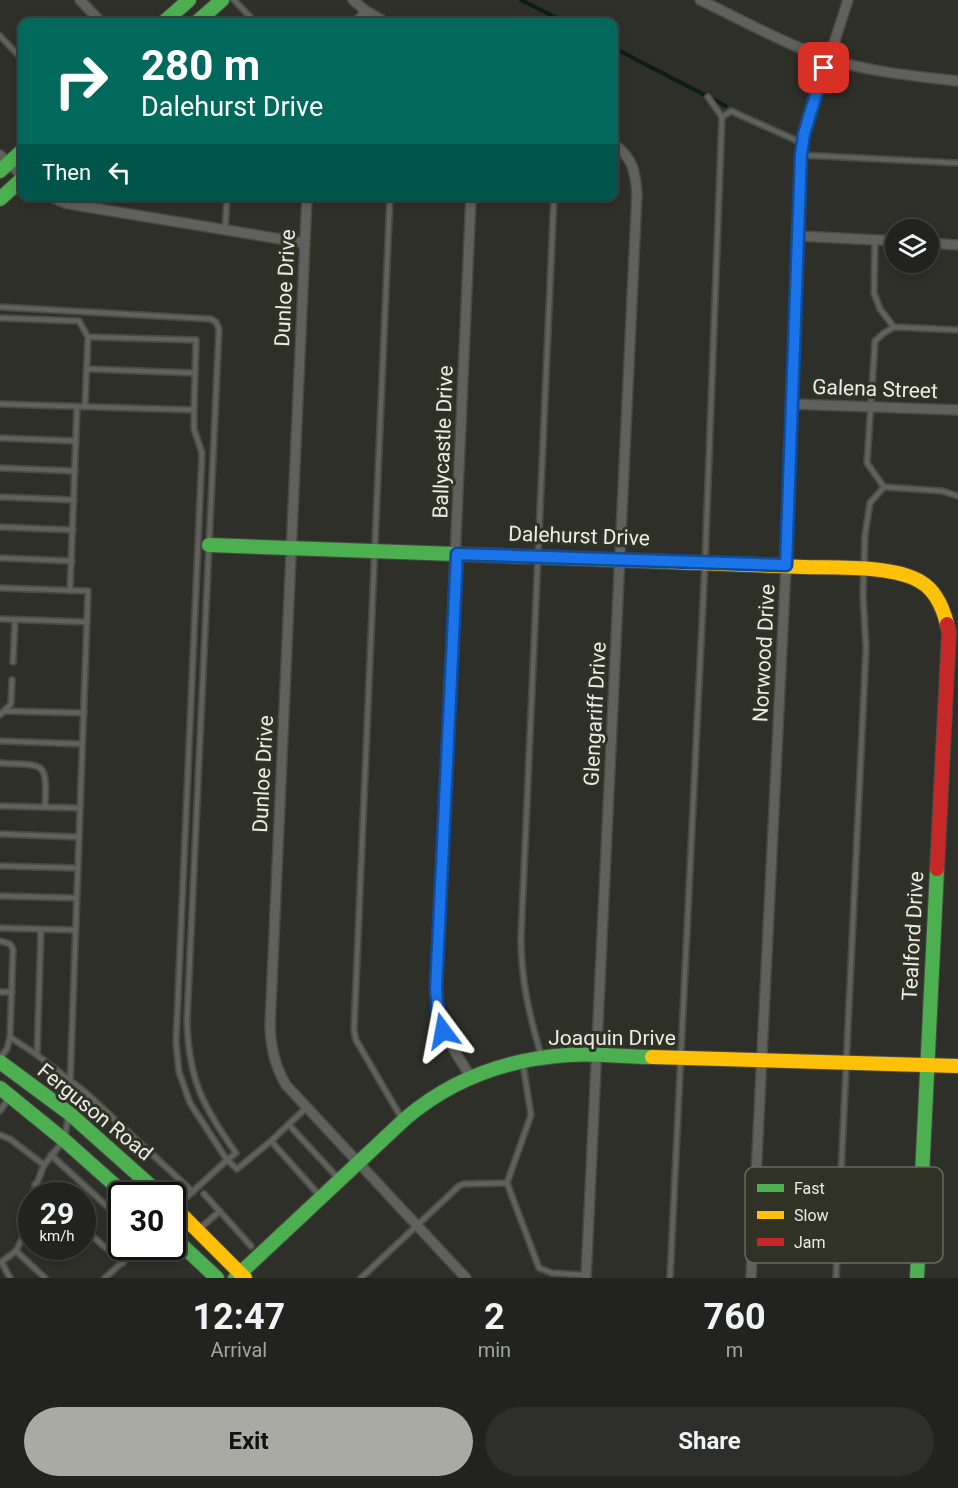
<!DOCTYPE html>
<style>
body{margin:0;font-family:Roboto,sans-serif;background:#2e2f2c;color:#f1f3f6;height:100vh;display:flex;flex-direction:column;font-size:22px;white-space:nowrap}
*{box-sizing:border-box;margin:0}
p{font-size:20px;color:#a2a4a4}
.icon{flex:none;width:33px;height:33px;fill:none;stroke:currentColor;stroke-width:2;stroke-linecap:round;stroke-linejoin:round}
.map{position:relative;height:1278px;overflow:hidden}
.details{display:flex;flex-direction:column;background:#22231f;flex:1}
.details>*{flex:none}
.top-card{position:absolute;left:18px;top:18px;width:600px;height:183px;border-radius:12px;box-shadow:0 3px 9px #0003,0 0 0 2px #3f403d;background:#00695c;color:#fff;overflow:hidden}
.buttons{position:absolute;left:885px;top:219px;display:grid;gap:12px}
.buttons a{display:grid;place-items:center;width:54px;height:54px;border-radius:50%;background:#22231f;box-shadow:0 3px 9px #0003,0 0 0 2px #3f403d;font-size:30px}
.speed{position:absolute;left:18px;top:1182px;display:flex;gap:12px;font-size:30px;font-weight:700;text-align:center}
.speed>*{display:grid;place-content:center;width:78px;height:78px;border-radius:50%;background:#22231f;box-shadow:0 3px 9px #0003,0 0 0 2px #3f403d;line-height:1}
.speed small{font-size:15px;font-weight:400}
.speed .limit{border:3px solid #111;border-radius:9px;background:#fff;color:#111}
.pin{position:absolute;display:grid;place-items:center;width:51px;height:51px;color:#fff;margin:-26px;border-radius:12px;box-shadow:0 3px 9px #0006}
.me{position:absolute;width:66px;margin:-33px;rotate:347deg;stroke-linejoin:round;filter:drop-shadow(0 0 4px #0008)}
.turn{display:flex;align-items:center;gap:21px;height:126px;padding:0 24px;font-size:27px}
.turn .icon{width:78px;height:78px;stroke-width:2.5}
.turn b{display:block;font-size:42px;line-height:51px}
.then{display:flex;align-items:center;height:57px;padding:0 24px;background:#0003;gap:12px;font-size:22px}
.eta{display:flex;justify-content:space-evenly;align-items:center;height:102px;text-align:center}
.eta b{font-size:36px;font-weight:700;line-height:42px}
.primary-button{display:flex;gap:12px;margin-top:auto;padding:12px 24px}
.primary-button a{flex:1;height:69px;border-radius:36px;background:#a9aaa3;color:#111;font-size:24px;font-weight:700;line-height:69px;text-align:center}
.primary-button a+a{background:#2e2f2c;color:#f1f3f6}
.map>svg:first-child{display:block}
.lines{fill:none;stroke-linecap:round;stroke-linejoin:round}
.stream{stroke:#0b1d1a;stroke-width:4}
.lane-casing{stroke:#494a44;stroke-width:8}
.street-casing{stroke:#494a44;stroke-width:12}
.fast-casing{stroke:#494a44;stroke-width:16}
.slow-casing{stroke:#494a44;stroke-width:16}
.jam-casing{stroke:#494a44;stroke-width:16}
.lane{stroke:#60615d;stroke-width:4.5}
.street{stroke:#60615d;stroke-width:9}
.fast{stroke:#4caf50;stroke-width:14}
.slow{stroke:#ffc107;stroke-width:14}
.jam{stroke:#c62828;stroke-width:14}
.route-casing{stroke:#114b97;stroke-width:15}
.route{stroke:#1a73e8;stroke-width:10}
.labels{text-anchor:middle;stroke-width:6;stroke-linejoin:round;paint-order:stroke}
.street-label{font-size:21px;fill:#ebede5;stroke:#303226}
.key{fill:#303226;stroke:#686a5f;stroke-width:1.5}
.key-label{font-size:16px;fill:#ebede5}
</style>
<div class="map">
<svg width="958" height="1278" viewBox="0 0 958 1278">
<rect width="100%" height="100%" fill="#2e2f29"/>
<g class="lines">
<g class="stream">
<polyline points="521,0 565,22"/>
<polyline points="614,48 726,106"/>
</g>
<g class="lane-casing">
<g id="lane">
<polyline points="234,0 255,22"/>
<polyline points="0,36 22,59"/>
<polyline points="722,117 731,111 802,143"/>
<polyline points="801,155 958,163"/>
<polyline points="390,196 354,1030 356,1040 402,1119"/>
<polyline points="225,230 227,196"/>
<polyline points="875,240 874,293 880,309 894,327"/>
<path d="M 0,307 L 211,319 L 216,322 L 219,329 L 187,1020 C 188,1078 203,1107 236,1153 L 227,1160 L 237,1169 L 271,1141 L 306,1108"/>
<polyline points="0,318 79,321 88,337 85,406"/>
<polyline points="87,369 195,373"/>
<polyline points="0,404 194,410 196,340 88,337"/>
<polyline points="0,438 76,441"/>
<polyline points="0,468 75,471"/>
<polyline points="884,487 942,491 958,496"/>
<polyline points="0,497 74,500"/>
<polyline points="0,527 73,530"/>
<polyline points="0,558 72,561"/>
<polyline points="0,588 88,591 69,1113 64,1140 44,1165 32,1196"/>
<polyline points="70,591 77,407"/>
<polyline points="0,619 87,622"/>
<polyline points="13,662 15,620"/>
<polyline points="4,711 84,713"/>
<polyline points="0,715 11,704 12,680"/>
<polyline points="0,741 82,744"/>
<path d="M 0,763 C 45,766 47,759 45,807"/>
<polyline points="0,806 80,808"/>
<polyline points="0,834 78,837"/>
<polyline points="0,866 77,868"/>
<polyline points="0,896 76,898"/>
<polyline points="0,928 74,930"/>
<polyline points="0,941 10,944 13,949 10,1037"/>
<polyline points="0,992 12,992"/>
<polyline points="37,1055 85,1092 193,1192"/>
<path d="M 541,1055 C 529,1014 521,980 521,937 L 554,196"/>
<polyline points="0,1058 7,1049 10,1037 37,1055 41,929"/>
<polyline points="523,1064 531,1115 507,1183 539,1268 552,1273 586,1275"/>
<polyline points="0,1111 9,1098"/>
<polyline points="289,1125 338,1178"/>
<polyline points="0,1135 10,1139 44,1165"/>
<polyline points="271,1141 319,1195"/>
<polyline points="51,1155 122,1220"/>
<polyline points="35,1184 48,1196"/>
<polyline points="204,1194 251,1246"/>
<polyline points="176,1207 227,1160 190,1103 179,1072 176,1042 202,453 194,429 194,410"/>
<polyline points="82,1227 123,1263"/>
<polyline points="198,1230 220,1211"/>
<polyline points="16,1251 29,1224 32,1199"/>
<polyline points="0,1263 16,1251 45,1278"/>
<polyline points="2,1263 10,1278"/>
<polyline points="105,1278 140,1246"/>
<polyline points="361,1278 459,1186 463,1184 507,1183"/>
<polyline points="670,1278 705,562 722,117 708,97"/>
<polyline points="836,1278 866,649 863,594 865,535 870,503 884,487 867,463 875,341 884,333 894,327 958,330"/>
</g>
</g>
<g class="street-casing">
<g id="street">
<polyline points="80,0 101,22"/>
<polyline points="353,0 366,11 385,22"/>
<path d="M 700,0 C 742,20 783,43 826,58 C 869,72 914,76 958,81"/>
<polyline points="357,22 366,11"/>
<polyline points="0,155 22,176"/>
<polyline points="49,196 65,203 87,207 305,243"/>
<path d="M 307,196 L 270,1026 C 271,1049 275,1066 286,1085 L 466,1278"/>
<polyline points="798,236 896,241"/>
<polyline points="928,243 958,245"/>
<polyline points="791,404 958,410"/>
<path d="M 471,1077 C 449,1043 439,1030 436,989 L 471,196"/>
<path d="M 586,1278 L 637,193 C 635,170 633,159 614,144"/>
<polyline points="751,1278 786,565 801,155 805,133 848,0"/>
</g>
</g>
<g class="fast-casing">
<g id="fast">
<polyline points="164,22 189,0"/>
<polyline points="197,22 222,0"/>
<polyline points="0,171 22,151"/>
<polyline points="0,199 22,179"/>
<polyline points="209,545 671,562"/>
<polyline points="0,1062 69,1113 162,1196"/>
<polyline points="0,1088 64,1140 127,1196"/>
<polyline points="172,1236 217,1278"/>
<path d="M 235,1278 L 406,1118 C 452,1079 508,1059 568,1055 C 596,1053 625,1057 652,1057"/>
<polyline points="917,1278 937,869"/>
</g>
</g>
<g class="slow-casing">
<g id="slow">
<path d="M 671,562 C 715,564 760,565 804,567 C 836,568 894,565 921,582 C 936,591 943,608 947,624"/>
<polyline points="652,1057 958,1066"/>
<polyline points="172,1205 245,1278"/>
</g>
</g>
<g class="jam-casing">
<polyline id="jam" points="937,869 949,632 947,624"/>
</g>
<use href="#lane" class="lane"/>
<use href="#street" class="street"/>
<use href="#fast" class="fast"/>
<use href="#slow" class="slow"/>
<use href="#jam" class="jam"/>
</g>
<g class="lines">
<g class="route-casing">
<polyline id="route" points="443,1031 438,1014 436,989 457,554 786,565 801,155 804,134 824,68"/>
</g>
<use href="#route" class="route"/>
</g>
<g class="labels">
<g class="street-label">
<text transform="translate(285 288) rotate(-87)" y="7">Dunloe Drive</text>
<text transform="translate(875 389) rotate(2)" y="7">Galena Street</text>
<text transform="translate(443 442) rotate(-88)" y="7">Ballycastle Drive</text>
<text transform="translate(579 536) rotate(2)" y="7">Dalehurst Drive</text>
<text transform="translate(764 653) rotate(-87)" y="7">Norwood Drive</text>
<text transform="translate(595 714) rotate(-87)" y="7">Glengariff Drive</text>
<text transform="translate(263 774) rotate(-87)" y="7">Dunloe Drive</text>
<text transform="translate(913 936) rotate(-87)" y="7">Tealford Drive</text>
<text x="612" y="1045">Joaquin Drive</text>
<text transform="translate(95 1112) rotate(39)" y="7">Ferguson Road</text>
</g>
</g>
<rect x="745" y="1167" width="198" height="96" rx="9" class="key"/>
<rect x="757" y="1184" width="27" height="8" fill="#4caf50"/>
<rect x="757" y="1211" width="27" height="8" fill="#ffc107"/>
<rect x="757" y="1238" width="27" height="8" fill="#c62828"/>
<g class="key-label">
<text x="794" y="1194">Fast</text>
<text x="794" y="1221">Slow</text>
<text x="794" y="1248">Jam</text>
</g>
</svg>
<div class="buttons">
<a><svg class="icon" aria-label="layers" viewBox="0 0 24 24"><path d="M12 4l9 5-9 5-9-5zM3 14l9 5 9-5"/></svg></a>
</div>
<div class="speed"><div>29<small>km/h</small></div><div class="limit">30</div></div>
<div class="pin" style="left:824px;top:68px;background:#d93025"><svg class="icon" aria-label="arrive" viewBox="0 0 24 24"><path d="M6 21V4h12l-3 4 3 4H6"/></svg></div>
<svg class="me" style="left:443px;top:1031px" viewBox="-20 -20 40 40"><path d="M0-17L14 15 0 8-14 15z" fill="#1a73e8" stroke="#fff" stroke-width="4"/></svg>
<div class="top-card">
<div class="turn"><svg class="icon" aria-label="right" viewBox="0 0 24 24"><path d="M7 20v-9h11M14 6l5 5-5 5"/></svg><div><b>280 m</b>Dalehurst Drive</div></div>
<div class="then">Then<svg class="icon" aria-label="left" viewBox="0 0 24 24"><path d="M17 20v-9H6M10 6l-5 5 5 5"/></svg></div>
</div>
</div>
<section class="details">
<div class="eta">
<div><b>12:47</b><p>Arrival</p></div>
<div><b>2</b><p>min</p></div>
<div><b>760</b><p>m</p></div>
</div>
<div class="primary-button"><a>Exit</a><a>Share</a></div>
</section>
